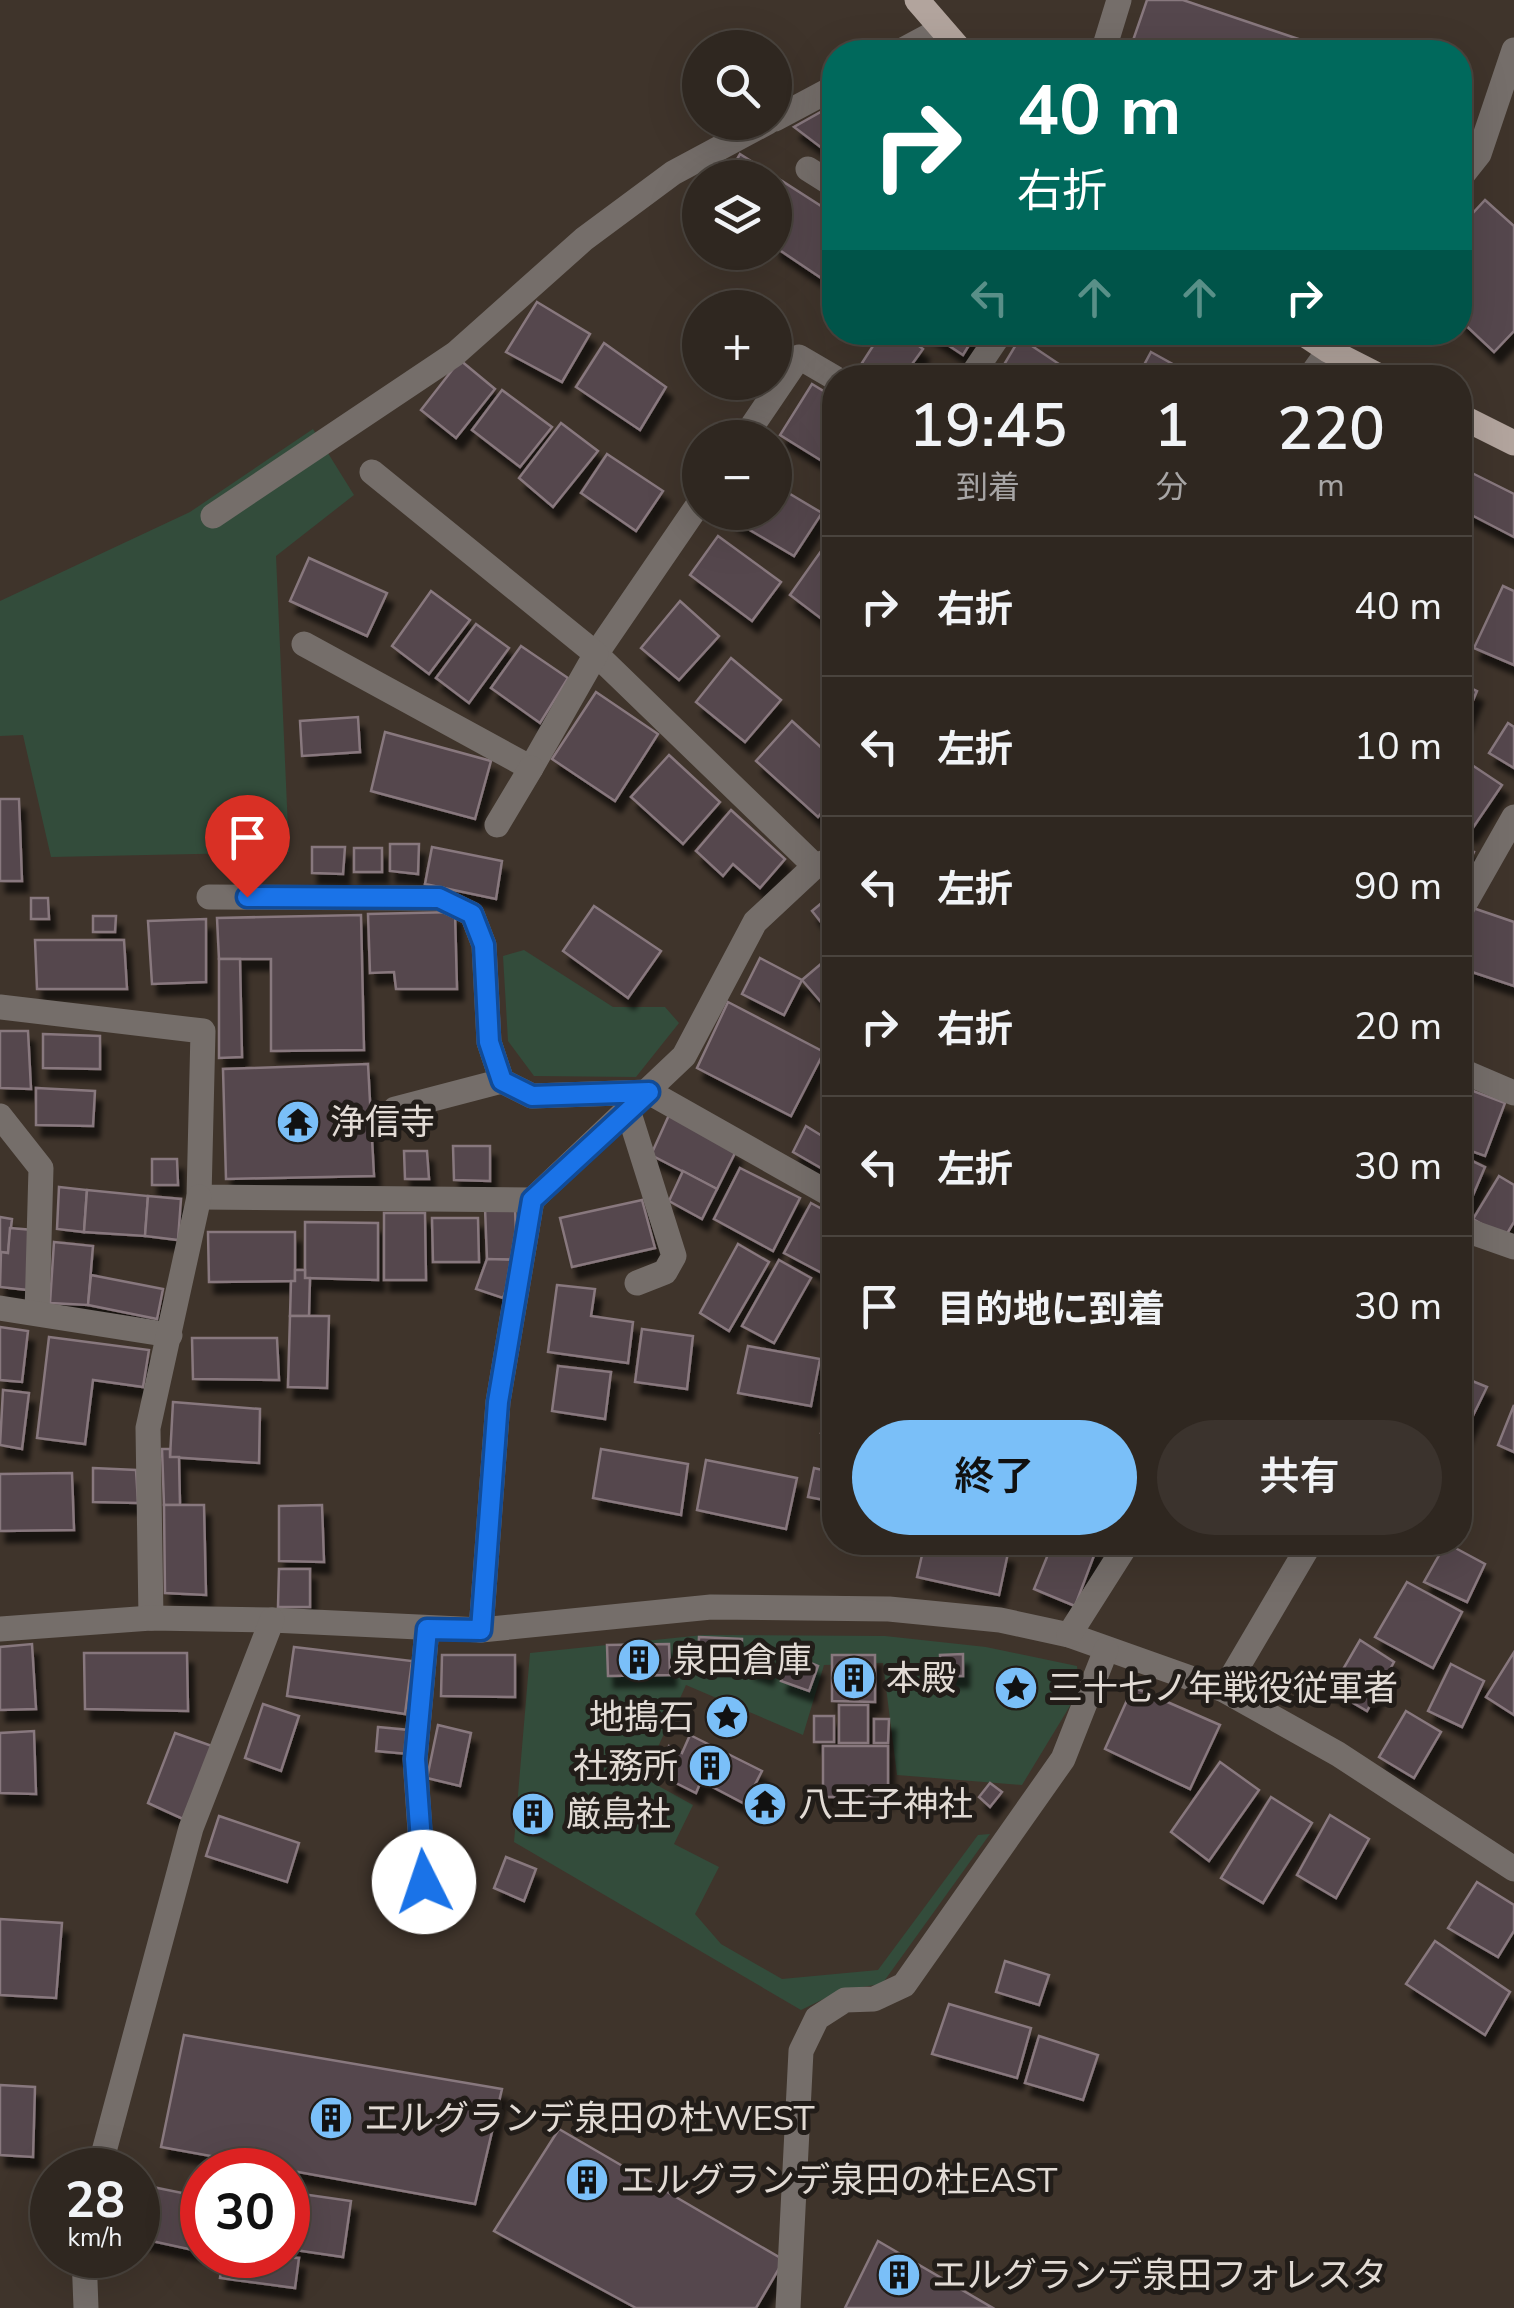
<!DOCTYPE html>
<html lang="ja">
<meta charset="utf-8">
<style>
body{margin:0;font-family:"Nunito Sans","Noto Sans JP",sans-serif;background:#3b332d;color:#f1f3f6;height:100vh;display:flex;flex-direction:column;font-size:38px;white-space:nowrap}
*{box-sizing:border-box;margin:0}
p{font-size:32px;color:#a7a5a5}
.icon{flex:none;width:55px;height:55px;fill:none;stroke:currentColor;stroke-width:2;stroke-linecap:round;stroke-linejoin:round}
.map{position:relative;flex:1;overflow:hidden}
.drawer{position:absolute;left:822px;top:365px;width:650px;height:1190px;display:flex;flex-direction:column;background:#2f2720;border-radius:40px;box-shadow:0 10px 40px #0002,0 0 0 2px #4a443e}
.drawer>*{flex:none}
.banner{position:absolute;left:822px;top:40px;width:650px;height:305px;border-radius:40px;box-shadow:0 10px 40px #0002,0 0 0 2px #4a443e;background:#00695c;color:#fff;overflow:hidden}
.fabs{position:absolute;left:682px;top:30px;display:grid;gap:20px}
.fabs a{display:grid;place-items:center;width:110px;height:110px;border-radius:50%;background:#2f2720;box-shadow:0 10px 40px #0002,0 0 0 2px #4a443e;font-size:50px}
.speed{position:absolute;left:30px;top:2148px;display:flex;gap:20px;font-size:50px;font-weight:700;text-align:center}
.speed>*{display:grid;place-content:center;width:130px;height:130px;border-radius:50%;background:#2f2720;box-shadow:0 10px 40px #0002,0 0 0 2px #4a443e;line-height:1}
.speed small{font-size:25px;font-weight:400}
.speed .limit{border:15px solid #d22;background:#fff;color:#111}
.pin{position:absolute;display:grid;place-items:center;width:85px;height:85px;color:#fff;margin:-102px -42px;border-radius:50% 50% 50% 0;rotate:-45deg;box-shadow:0 0 10px #0007}
.pin .icon{rotate:45deg}
.me{position:absolute;width:110px;margin:-55px;rotate:356deg;stroke-linejoin:round;filter:drop-shadow(0 0 8px #0008)}
.turn{display:flex;align-items:center;gap:35px;height:210px;padding:0 30px;font-size:45px}
.turn .icon{width:130px;height:130px;stroke-width:2.5}
.turn b{display:block;font-size:70px;line-height:85px}
.lanes{display:flex;align-items:center;height:95px;padding:0 30px;background:#0003;justify-content:center;gap:50px;direction:ltr}
.lanes .off{opacity:.35}
.eta{display:flex;justify-content:space-evenly;align-items:center;height:170px;text-align:center}
.eta b{font-size:60px;font-weight:600;line-height:70px}
.button{display:flex;gap:20px;margin-top:auto;padding:20px 30px}
.button a{flex:1;height:115px;border-radius:60px;background:#7abff8;color:#111;font-size:40px;font-weight:600;line-height:115px;text-align:center}
.button a+a{background:#3b332d;color:#f1f3f6}
ul{padding:0;list-style:none}
li{display:flex;align-items:center;gap:30px;height:140px;padding:0 30px;border-top:2px solid #4a443e}
li div{flex:1}
li b{display:block;font-size:38px}
li em{font-style:normal}
.map>svg:first-child{display:block}
.green{fill:#334c3b}
.building{fill:#55474d;stroke:#88787e;stroke-width:2.5;filter:url(#shadow)}
.lines{fill:none;stroke-linecap:round;stroke-linejoin:round}
.minor{stroke:#756e6a;stroke-width:25}
.major{stroke:#b2a49d;stroke-width:25}
.route-casing{stroke:#114b97;stroke-width:25}
.route{stroke:#1a73e8;stroke-width:18}
.labels{text-anchor:middle;stroke-width:10;stroke-linejoin:round;paint-order:stroke}
.poi-label{font-size:35px;fill:#e2dbd5;stroke:#221d19;text-anchor:start}
</style>
<div class="map">
<svg width="1514" height="2308" viewBox="0 0 1514 2308">
<defs>
<filter id="shadow"><feDropShadow dx="6" dy="11" stdDeviation="2.5" flood-color="#0009"/></filter>
</defs>
<rect width="100%" height="100%" fill="#3f342b"/>
<g class="green">
<polygon points="313,429 354,495 276,556 289,852 51,857 23,735 0,736 0,601 190,512"/>
<polygon points="524,950 613,1007 665,1007 679,1023 636,1077 534,1076 508,1041 503,956"/>
<polygon points="703,1635 885,1636 986,1647 1077,1666 1079,1691 1022,1785 897,1775 883,1663 824,1665 803,1735 686,1685 644,1778 693,1805 674,1844 719,1867 695,1914 721,1944 782,1979 878,1970 978,1835 990,1834 882,1984 842,1990 801,2010 514,1842 530,1653"/>
</g>
<g class="building">
<polygon points="1147,0 1183,0 1337,52 1129,52"/>
<polygon points="835,104 835,158 794,127"/>
<polygon points="740,154 835,215 835,270 827,282 775,247 775,178 726,178"/>
<polygon points="1485,200 1514,226 1514,331 1494,352 1460,320 1460,227"/>
<polygon points="537,302 590,334 562,382 506,352"/>
<polygon points="882,332 900,332 923,349 902,378 882,378 862,363"/>
<polygon points="928,332 977,332 963,355"/>
<polygon points="1020,338 1059,364 1050,378 996,378"/>
<polygon points="604,343 666,387 640,430 576,387"/>
<polygon points="1151,352 1178,367 1172,378 1137,378"/>
<polygon points="460,360 495,389 456,438 421,410"/>
<polygon points="812,384 835,398 835,469 780,435"/>
<polygon points="502,390 552,427 520,467 472,430"/>
<polygon points="561,423 598,451 553,507 519,478"/>
<polygon points="607,454 663,491 636,531 581,493"/>
<polygon points="1460,467 1514,494 1514,537 1460,509"/>
<polygon points="775,485 822,513 794,556 731,519 735,512 775,512"/>
<polygon points="718,536 781,582 752,621 690,575"/>
<polygon points="831,537 835,540 835,629 790,595"/>
<polygon points="309,558 387,593 367,636 290,601"/>
<polygon points="1503,586 1514,591 1514,665 1474,648"/>
<polygon points="431,591 470,620 429,674 392,646"/>
<polygon points="680,601 719,636 679,680 641,648"/>
<polygon points="476,624 509,648 469,703 436,678"/>
<polygon points="521,646 568,678 540,723 491,688"/>
<polygon points="731,658 781,700 745,742 696,702"/>
<polygon points="1460,683 1477,691 1462,726 1460,725"/>
<polygon points="596,692 658,734 615,801 552,759"/>
<polygon points="358,717 360,752 302,756 300,721"/>
<polygon points="792,721 835,760 835,797 818,817 756,761"/>
<polygon points="1508,723 1514,727 1514,768 1489,753"/>
<polygon points="385,732 491,761 475,819 371,791"/>
<polygon points="669,755 720,802 683,844 631,797"/>
<polygon points="1460,757 1502,785 1470,832 1460,826"/>
<polygon points="0,799 19,799 22,881 0,881"/>
<polygon points="731,810 785,859 760,888 733,864 723,876 696,851"/>
<polygon points="390,844 419,844 418,874 390,871"/>
<polygon points="1460,846 1474,852 1460,883"/>
<polygon points="312,847 345,847 343,874 312,873"/>
<polygon points="432,847 502,861 496,899 425,884"/>
<rect x="354" y="848" width="28" height="24"/>
<polygon points="835,892 835,940 812,911"/>
<polygon points="31,898 48,898 49,919 31,919"/>
<polygon points="594,906 661,951 628,998 563,951"/>
<polygon points="1473,908 1514,922 1514,986 1460,968 1460,945"/>
<polygon points="455,912 457,989 396,989 394,972 370,973 368,914"/>
<polygon points="361,915 364,1050 271,1051 271,959 219,959 217,918"/>
<polygon points="93,916 116,916 115,932 93,932"/>
<polygon points="206,919 206,982 152,984 148,921"/>
<polygon points="35,940 124,940 127,989 37,989"/>
<polygon points="829,957 835,965 835,1012 832,1015 802,980"/>
<polygon points="760,958 802,980 784,1015 742,994"/>
<polygon points="219,959 240,959 242,1057 219,1058"/>
<polygon points="728,1002 824,1052 791,1116 697,1068"/>
<polygon points="0,1031 28,1031 31,1089 0,1088"/>
<polygon points="43,1034 100,1036 100,1069 43,1068"/>
<polygon points="368,1064 374,1176 226,1179 223,1069"/>
<polygon points="1460,1086 1505,1103 1485,1156 1460,1147"/>
<polygon points="36,1088 95,1091 93,1126 36,1125"/>
<polygon points="669,1115 736,1151 717,1189 651,1155"/>
<polygon points="806,1126 835,1144 835,1176 793,1152"/>
<polygon points="453,1146 490,1146 490,1181 454,1180"/>
<polygon points="404,1151 427,1151 429,1179 405,1179"/>
<polygon points="1460,1155 1485,1167 1462,1221 1460,1220"/>
<polygon points="152,1159 177,1159 178,1185 152,1185"/>
<polygon points="740,1168 800,1198 773,1251 714,1219"/>
<polygon points="683,1171 717,1189 702,1219 669,1201"/>
<polygon points="1499,1176 1514,1185 1514,1222 1505,1237 1473,1219"/>
<polygon points="59,1187 87,1190 84,1232 57,1229"/>
<polygon points="87,1190 148,1196 145,1236 84,1232"/>
<polygon points="148,1196 181,1199 178,1240 145,1236"/>
<polygon points="642,1200 655,1248 572,1267 560,1218"/>
<polygon points="811,1203 835,1216 835,1280 784,1253"/>
<polygon points="485,1208 515,1208 517,1260 487,1259"/>
<polygon points="384,1213 425,1213 426,1280 384,1280"/>
<polygon points="0,1217 12,1219 8,1253 0,1252"/>
<polygon points="432,1218 478,1218 479,1262 433,1262"/>
<polygon points="305,1222 378,1223 378,1280 305,1278"/>
<polygon points="10,1228 33,1230 28,1290 0,1287 1,1252 8,1253"/>
<polygon points="208,1232 295,1232 295,1281 209,1282"/>
<polygon points="54,1242 93,1246 88,1305 50,1303"/>
<polygon points="738,1244 769,1262 729,1331 700,1313"/>
<polygon points="487,1259 517,1260 503,1298 476,1289"/>
<polygon points="779,1260 811,1278 774,1343 742,1326"/>
<polygon points="295,1270 305,1270 305,1278 310,1278 309,1316 290,1316 291,1281 295,1281"/>
<polygon points="91,1275 163,1289 157,1319 88,1305"/>
<polygon points="557,1285 595,1289 591,1316 633,1322 628,1363 548,1352"/>
<polygon points="290,1316 329,1316 327,1388 288,1387"/>
<polygon points="0,1327 28,1331 22,1382 0,1380"/>
<polygon points="642,1329 693,1336 687,1389 635,1382"/>
<polygon points="49,1337 149,1350 143,1387 93,1380 85,1444 37,1438"/>
<polygon points="192,1338 277,1338 279,1380 193,1379"/>
<polygon points="748,1346 820,1359 811,1406 738,1393"/>
<polygon points="558,1366 611,1372 605,1419 552,1411"/>
<polygon points="835,1371 835,1436 821,1433"/>
<polygon points="1460,1376 1487,1387 1462,1438 1460,1437"/>
<polygon points="3,1390 29,1393 22,1449 0,1445"/>
<polygon points="173,1402 260,1409 259,1463 170,1457"/>
<polygon points="1514,1405 1514,1452 1498,1445"/>
<polygon points="162,1449 170,1449 170,1457 179,1457 180,1505 164,1505"/>
<polygon points="601,1449 688,1464 681,1515 593,1498"/>
<polygon points="706,1460 797,1478 786,1529 697,1510"/>
<polygon points="93,1468 136,1470 138,1503 93,1502"/>
<polygon points="814,1468 835,1473 835,1502 808,1497"/>
<polygon points="72,1473 74,1530 0,1531 0,1474"/>
<polygon points="164,1505 204,1505 206,1595 165,1593"/>
<polygon points="322,1505 324,1562 279,1561 279,1506"/>
<polygon points="925,1542 960,1542 1008,1553 999,1595 917,1577"/>
<polygon points="1053,1542 1098,1545 1075,1606 1034,1589"/>
<polygon points="1446,1543 1485,1564 1467,1602 1424,1582"/>
<polygon points="279,1569 310,1569 310,1607 278,1607"/>
<polygon points="1407,1582 1462,1612 1433,1668 1375,1637"/>
<polygon points="699,1637 742,1639 741,1663 698,1662"/>
<polygon points="1360,1640 1394,1662 1367,1711 1331,1690"/>
<polygon points="32,1644 36,1709 0,1710 0,1647"/>
<polygon points="669,1644 670,1675 608,1676 607,1645"/>
<polygon points="294,1647 412,1661 405,1714 287,1696"/>
<polygon points="754,1652 772,1658 767,1674 749,1668"/>
<polygon points="1514,1652 1514,1715 1486,1697"/>
<polygon points="84,1653 187,1653 188,1711 85,1709"/>
<polygon points="963,1654 963,1676 941,1676 940,1655"/>
<polygon points="442,1655 515,1655 515,1697 441,1696"/>
<polygon points="791,1655 818,1666 809,1691 781,1681"/>
<polygon points="832,1655 875,1655 875,1702 832,1701"/>
<polygon points="1451,1664 1484,1681 1462,1727 1428,1711"/>
<polygon points="1133,1687 1220,1725 1190,1789 1105,1749"/>
<polygon points="263,1704 299,1716 281,1771 245,1758"/>
<rect x="839" y="1705" width="29" height="38"/>
<polygon points="1406,1711 1441,1732 1414,1778 1379,1757"/>
<rect x="814" y="1716" width="20" height="26"/>
<polygon points="874,1719 889,1719 888,1743 874,1743"/>
<polygon points="438,1725 471,1733 460,1786 427,1778"/>
<polygon points="378,1727 409,1730 408,1754 376,1751"/>
<polygon points="34,1731 36,1794 0,1793 0,1733"/>
<polygon points="175,1733 212,1746 183,1819 148,1803"/>
<polygon points="690,1735 762,1771 745,1804 701,1781 696,1793 668,1779 673,1770 661,1763 669,1746 682,1753"/>
<rect x="823" y="1746" width="65" height="51"/>
<polygon points="1220,1762 1259,1790 1209,1861 1171,1832"/>
<polygon points="990,1783 1002,1792 990,1807 979,1797"/>
<polygon points="1271,1797 1312,1823 1263,1903 1221,1878"/>
<polygon points="524,1802 545,1805 542,1826 521,1823"/>
<polygon points="1330,1815 1369,1839 1336,1898 1297,1875"/>
<polygon points="219,1816 299,1843 287,1882 206,1856"/>
<polygon points="506,1857 536,1869 524,1901 494,1888"/>
<polygon points="1477,1882 1514,1905 1514,1931 1498,1957 1448,1928"/>
<polygon points="0,1919 62,1923 56,1998 0,1995"/>
<polygon points="1435,1941 1510,1992 1485,2035 1406,1984"/>
<polygon points="1005,1961 1049,1975 1039,2005 996,1992"/>
<polygon points="949,2004 1031,2028 1017,2078 932,2054"/>
<polygon points="184,2035 502,2089 475,2204 161,2147"/>
<polygon points="1039,2036 1098,2055 1083,2100 1025,2083"/>
<polygon points="0,2085 35,2087 33,2157 0,2155"/>
<polygon points="559,2129 784,2260 756,2308 636,2308 494,2231"/>
<polygon points="138,2184 202,2197 202,2252 138,2238"/>
<polygon points="288,2192 351,2201 343,2257 288,2249"/>
<polygon points="878,2241 993,2308 845,2308"/>
<polygon points="224,2255 299,2258 295,2288 220,2278"/>
</g>
<g class="lines">
<g class="minor">
<polyline points="899,52 940,30"/>
<polyline points="1103,52 1119,0"/>
<polyline points="775,119 835,87"/>
<polyline points="808,169 835,186"/>
<polyline points="1460,178 1479,154 1514,50"/>
<polyline points="970,378 1001,332"/>
<polyline points="1309,378 1342,332"/>
<polyline points="744,438 799,357 835,378"/>
<polyline points="700,502 596,654 815,866"/>
<polyline points="213,516 455,354 584,239 673,173 768,122"/>
<polyline points="304,644 531,768 596,654 372,472"/>
<polyline points="497,825 531,768"/>
<polyline points="209,897 439,898 472,914 484,945 489,1042 502,1081 532,1096 649,1092 835,1197"/>
<polyline points="1460,912 1514,817"/>
<polyline points="0,1007 203,1031 199,1197 532,1200"/>
<polyline points="1460,1070 1514,1093"/>
<polyline points="395,1109 502,1081"/>
<polyline points="628,1110 674,1256 665,1272 637,1283"/>
<polyline points="0,1116 41,1168 37,1313"/>
<polyline points="1460,1228 1514,1247"/>
<polyline points="0,1308 170,1335"/>
<polyline points="151,1618 148,1428 199,1197"/>
<polyline points="0,1629 151,1618 272,1620 481,1630 711,1607 889,1609 1000,1620 1069,1635 1224,1690 1338,1754 1514,1869"/>
<polyline points="481,1630 498,1402 532,1200 684,1056 755,922 815,866 835,858"/>
<polyline points="1069,1635 1128,1542"/>
<polyline points="1224,1690 1311,1542"/>
<polyline points="425,1902 415,1759 427,1629"/>
<polyline points="99,2170 191,1828 272,1620"/>
<polyline points="84,2255 86,2308"/>
<polyline points="788,2308 801,2051 817,2018 845,2000 874,1999 904,1985 1063,1759 1106,1650"/>
</g>
<g class="major">
<polyline points="917,0 962,52"/>
<polyline points="1301,332 1328,350 1383,378"/>
<polyline points="1460,416 1514,443"/>
</g>
</g>
<g class="lines">
<g class="route-casing">
<polyline id="route" points="247,897 439,898 472,914 484,945 489,1042 502,1081 532,1096 649,1092 532,1200 498,1402 481,1630 427,1629 415,1759 424,1882"/>
</g>
<use href="#route" class="route"/>
</g>
<defs>
<g id="temple-disc" transform="scale(2.25)"><circle r="9.5" fill="#7abff8" stroke="#221d19"/><path d="M0-6L5-2H3V0L6.5 2.5H4V6H1.5V3h-3V6H-4V2.5H-6.5L-3 0V-2H-5Z" fill="#111"/></g>
<g id="building-disc" transform="scale(2.25)"><circle r="9.5" fill="#7abff8" stroke="#221d19"/><path d="M-4-6H4V6H1V3H-1V6H-4ZM-2.5-4.3h1.7v1.8h-1.7ZM.8-4.3h1.7v1.8H.8ZM-2.5-1h1.7V.8h-1.7ZM.8-1h1.7V.8H.8Z" fill="#111"/></g>
<g id="sight-disc" transform="scale(2.25)"><circle r="9.5" fill="#7abff8" stroke="#221d19"/><path d="M0-6L1.8-2.2L6-1.7L2.9 1.2L3.7 5.4L0 3.3L-3.7 5.4L-2.9 1.2L-6-1.7L-1.8-2.2Z" fill="#111"/></g>
</defs>
<g fill-rule="evenodd">
<use href="#temple-disc" x="298" y="1122"/>
<use href="#building-disc" x="639" y="1660"/>
<use href="#building-disc" x="854" y="1678"/>
<use href="#sight-disc" x="1016" y="1688"/>
<use href="#sight-disc" x="727" y="1717"/>
<use href="#building-disc" x="710" y="1766"/>
<use href="#temple-disc" x="765" y="1804"/>
<use href="#building-disc" x="533" y="1814"/>
<use href="#building-disc" x="331" y="2118"/>
<use href="#building-disc" x="587" y="2180"/>
<use href="#building-disc" x="899" y="2275"/>
</g>
<g class="labels">
<g class="poi-label">
<text x="330" y="1134">浄信寺</text>
<text x="672" y="1672">泉田倉庫</text>
<text x="886" y="1690">本殿</text>
<text x="1048" y="1700">三十七ノ年戦役従軍者</text>
<text x="694" y="1729" text-anchor="end">地搗石</text>
<text x="678" y="1778" text-anchor="end">社務所</text>
<text x="798" y="1816">八王子神社</text>
<text x="566" y="1826">厳島社</text>
<text x="364" y="2130">エルグランデ泉田の杜WEST</text>
<text x="620" y="2192">エルグランデ泉田の杜EAST</text>
<text x="932" y="2287">エルグランデ泉田フォレスタ</text>
</g>
</g>
</svg>
<div class="fabs">
<a><svg class="icon" aria-label="search" viewBox="0 0 24 24"><circle cx="10" cy="10" r="6"/><path d="M15 15l6 6"/></svg></a>
<a><svg class="icon" aria-label="layers" viewBox="0 0 24 24"><path d="M12 4l9 5-9 5-9-5zM3 14l9 5 9-5"/></svg></a>
<a>+</a>
<a>−</a>
</div>
<div class="speed"><div>28<small>km/h</small></div><div class="limit">30</div></div>
<div class="pin" style="left:247px;top:897px;background:#d93025"><svg class="icon" aria-label="arrive" viewBox="0 0 24 24"><path d="M6 21V4h12l-3 4 3 4H6"/></svg></div>
<svg class="me" style="left:424px;top:1882px" viewBox="-20 -20 40 40"><circle r="19" fill="#fff"/><path d="M0-13L10 11 0 6-10 11z" fill="#1a73e8"/></svg>
<div class="banner">
<div class="turn"><svg class="icon" aria-label="right" viewBox="0 0 24 24"><path d="M7 20v-9h11M14 6l5 5-5 5"/></svg><div><b>40 m</b>右折</div></div>
<div class="lanes"><svg class="icon off" aria-label="left" viewBox="0 0 24 24"><path d="M17 20v-9H6M10 6l-5 5 5 5"/></svg><svg class="icon off" aria-label="ahead" viewBox="0 0 24 24"><path d="M12 20V5M6 11l6-6 6 6"/></svg><svg class="icon off" aria-label="ahead" viewBox="0 0 24 24"><path d="M12 20V5M6 11l6-6 6 6"/></svg><svg class="icon" aria-label="right" viewBox="0 0 24 24"><path d="M7 20v-9h11M14 6l5 5-5 5"/></svg></div>
</div>
<section class="drawer">
<div class="eta">
<div><b>19:45</b><p>到着</p></div>
<div><b>1</b><p>分</p></div>
<div><b>220</b><p>m</p></div>
</div>
<ul>
<li><svg class="icon" aria-label="right" viewBox="0 0 24 24"><path d="M7 20v-9h11M14 6l5 5-5 5"/></svg><div><b>右折</b></div><em>40 m</em></li>
<li><svg class="icon" aria-label="left" viewBox="0 0 24 24"><path d="M17 20v-9H6M10 6l-5 5 5 5"/></svg><div><b>左折</b></div><em>10 m</em></li>
<li><svg class="icon" aria-label="left" viewBox="0 0 24 24"><path d="M17 20v-9H6M10 6l-5 5 5 5"/></svg><div><b>左折</b></div><em>90 m</em></li>
<li><svg class="icon" aria-label="right" viewBox="0 0 24 24"><path d="M7 20v-9h11M14 6l5 5-5 5"/></svg><div><b>右折</b></div><em>20 m</em></li>
<li><svg class="icon" aria-label="left" viewBox="0 0 24 24"><path d="M17 20v-9H6M10 6l-5 5 5 5"/></svg><div><b>左折</b></div><em>30 m</em></li>
<li><svg class="icon" aria-label="arrive" viewBox="0 0 24 24"><path d="M6 21V4h12l-3 4 3 4H6"/></svg><div><b>目的地に到着</b></div><em>30 m</em></li>
</ul>
<div class="button"><a>終了</a><a>共有</a></div>
</section>
</div>
